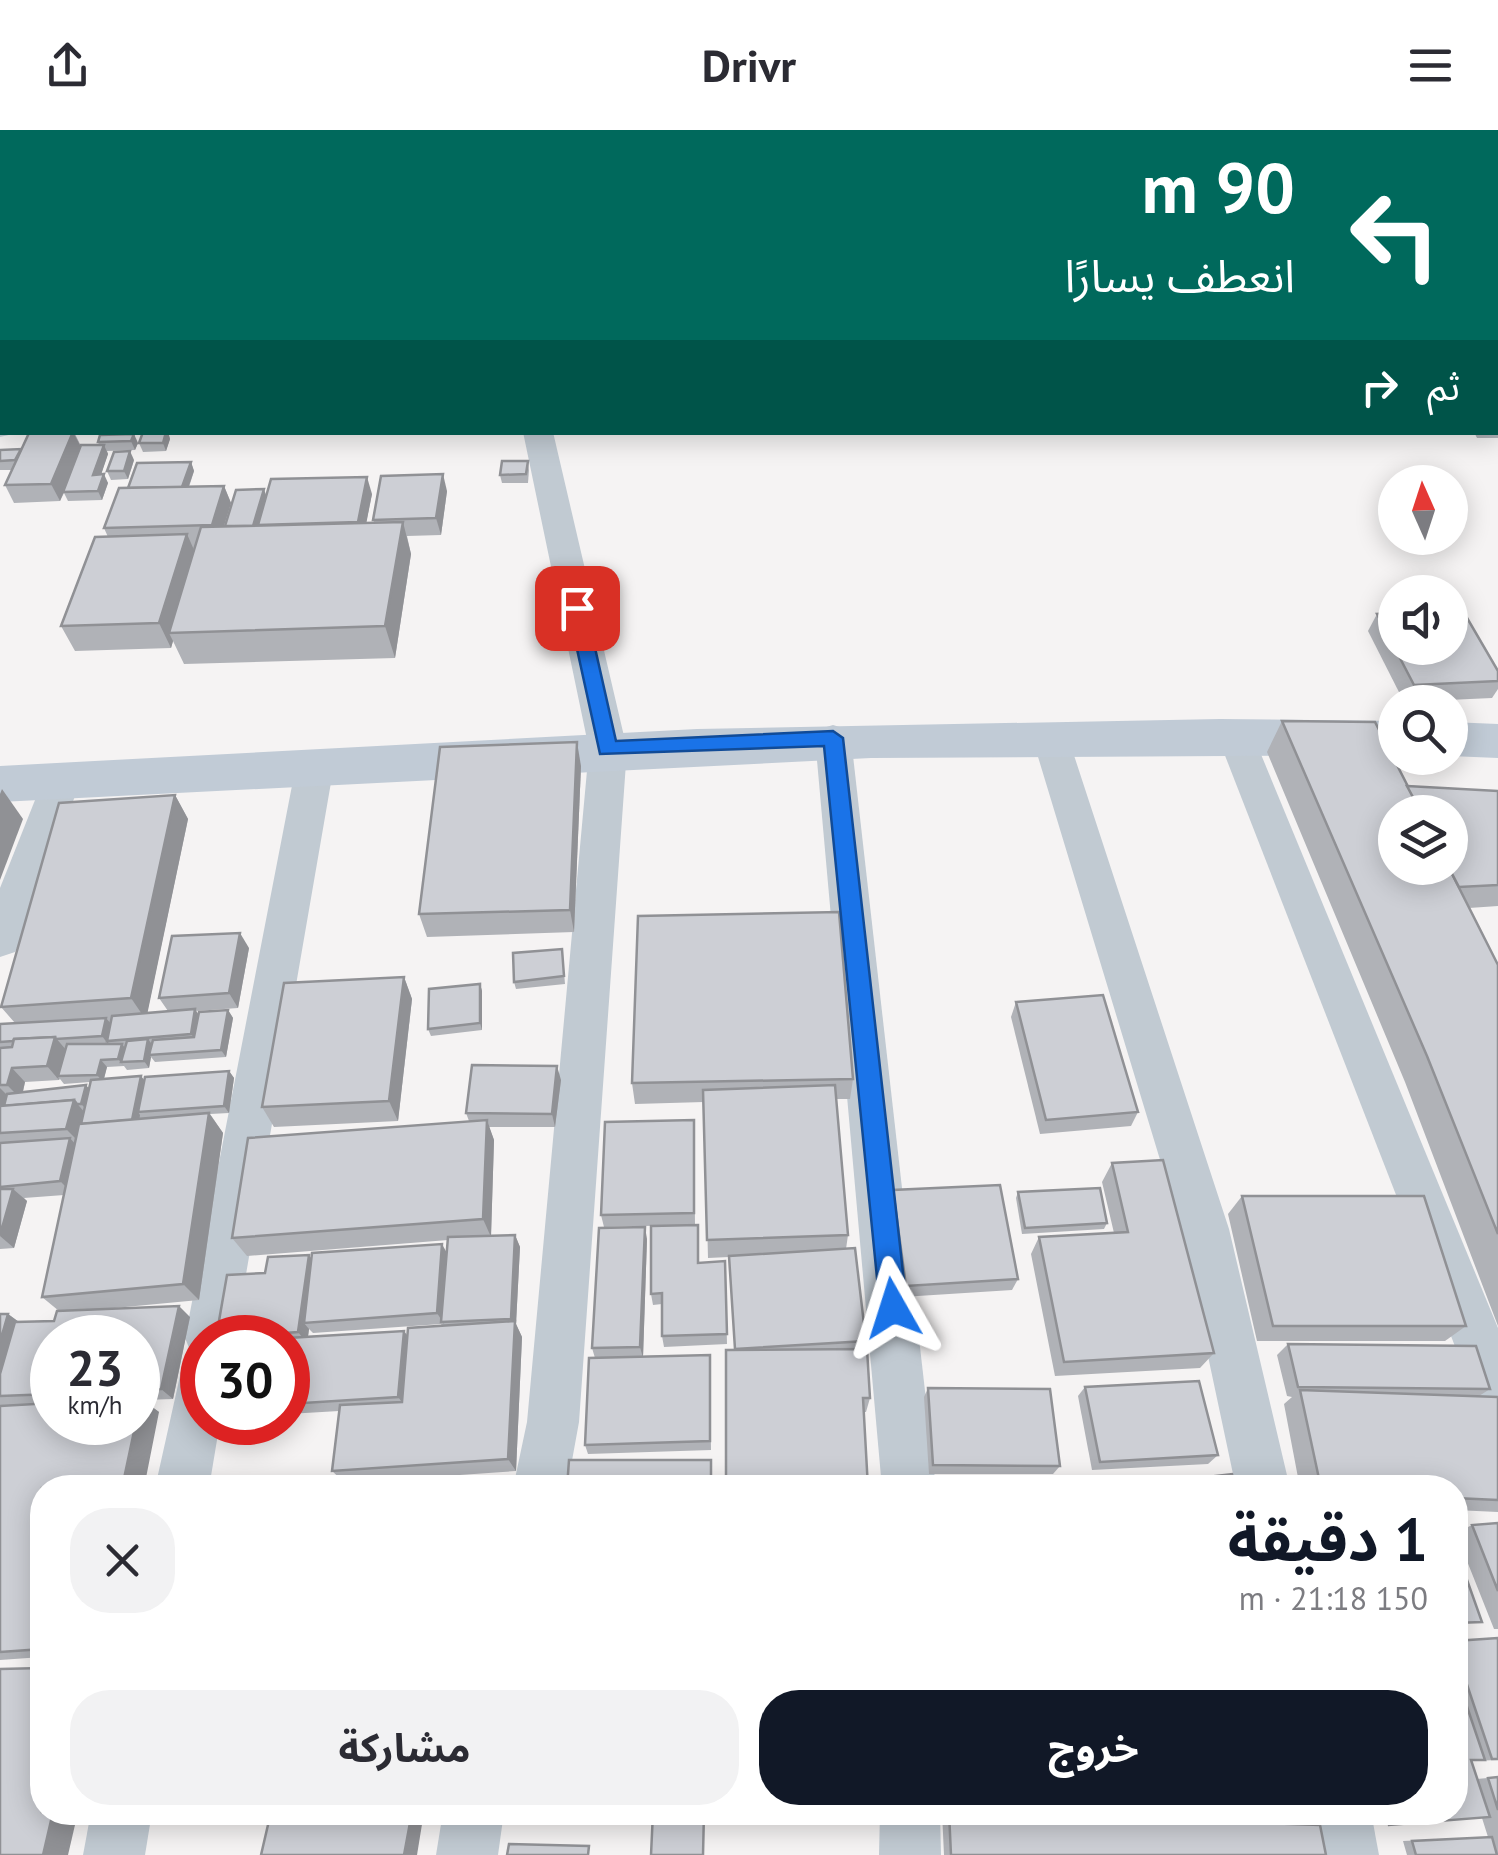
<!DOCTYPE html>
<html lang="ar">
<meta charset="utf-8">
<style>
body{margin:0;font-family:"PT Sans","Noto Sans Arabic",sans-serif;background:#f2f2f3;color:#2b2b33;direction:rtl;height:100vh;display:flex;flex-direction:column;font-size:38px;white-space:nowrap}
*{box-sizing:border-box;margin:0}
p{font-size:32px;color:#7c7c81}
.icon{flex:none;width:55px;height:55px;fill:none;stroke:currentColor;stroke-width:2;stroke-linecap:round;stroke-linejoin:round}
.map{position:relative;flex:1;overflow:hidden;direction:ltr}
.side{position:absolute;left:30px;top:1345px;width:1438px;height:350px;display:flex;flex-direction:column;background:#fff;border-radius:40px;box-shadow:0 5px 25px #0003;direction:rtl}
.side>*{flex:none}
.banner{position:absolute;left:0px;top:0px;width:1500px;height:305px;box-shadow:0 5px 25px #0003;direction:rtl;background:#00695c;color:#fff;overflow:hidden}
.needle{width:65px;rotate:357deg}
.controls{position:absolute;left:1378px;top:335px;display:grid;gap:20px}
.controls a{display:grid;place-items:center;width:90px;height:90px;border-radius:50%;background:#fff;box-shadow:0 5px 25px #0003;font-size:50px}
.speed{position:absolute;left:30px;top:1185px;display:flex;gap:20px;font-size:50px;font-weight:700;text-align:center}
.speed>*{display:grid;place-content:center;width:130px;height:130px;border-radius:50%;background:#fff;box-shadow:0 5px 25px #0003;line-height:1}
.speed small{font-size:25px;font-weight:400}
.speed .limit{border:15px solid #d22;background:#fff;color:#111}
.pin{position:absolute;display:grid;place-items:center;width:85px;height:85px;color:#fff;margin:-42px;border-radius:20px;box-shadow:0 5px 15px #0006}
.me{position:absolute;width:110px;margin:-55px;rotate:354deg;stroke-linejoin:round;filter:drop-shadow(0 0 8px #0008)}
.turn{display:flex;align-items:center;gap:35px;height:210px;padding:0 40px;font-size:45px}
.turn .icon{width:130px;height:130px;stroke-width:2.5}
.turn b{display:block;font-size:70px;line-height:85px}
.then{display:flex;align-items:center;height:95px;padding:0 40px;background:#0003;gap:20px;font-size:38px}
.round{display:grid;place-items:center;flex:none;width:105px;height:105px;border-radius:40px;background:#f2f2f3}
.headline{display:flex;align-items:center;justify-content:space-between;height:170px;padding:0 40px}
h1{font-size:60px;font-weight:700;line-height:75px;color:#111827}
.action{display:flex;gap:20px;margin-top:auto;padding:20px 40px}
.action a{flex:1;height:115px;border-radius:40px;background:#111827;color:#fff;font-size:40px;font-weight:700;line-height:115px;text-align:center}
.action a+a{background:#f2f2f3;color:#2b2b33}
header{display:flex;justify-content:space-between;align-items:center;height:130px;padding:0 40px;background:#fff;font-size:45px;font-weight:700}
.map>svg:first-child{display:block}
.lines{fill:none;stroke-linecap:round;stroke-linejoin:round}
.street{fill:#c1cad2;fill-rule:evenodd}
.secondary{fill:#c1cbd6;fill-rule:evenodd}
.wall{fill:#b0b2b7;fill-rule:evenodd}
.shaded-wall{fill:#909195}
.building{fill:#cdcfd5;stroke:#909195;stroke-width:2.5}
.route{fill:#1a73e8;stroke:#114b97;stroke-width:2.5}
</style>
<header><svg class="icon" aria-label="menu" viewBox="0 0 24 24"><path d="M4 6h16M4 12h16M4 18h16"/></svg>Drivr<svg class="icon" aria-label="share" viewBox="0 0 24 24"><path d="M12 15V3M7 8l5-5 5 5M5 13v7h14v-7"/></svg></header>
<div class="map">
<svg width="1498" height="1725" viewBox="0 0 1498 1725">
<rect width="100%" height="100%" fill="#f5f3f3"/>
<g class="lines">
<g class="street">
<polygon points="349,0 373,0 375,2 351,2"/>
<polygon points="2,236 2,257 0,258 0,237"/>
<polygon points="0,289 2,302 13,304 0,307"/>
<polygon points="523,302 553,302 627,619 579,1292 567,1358 513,1358 527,1292 589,619"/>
<polygon points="1235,592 1248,596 1253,605 1498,1198 1498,1286 1480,1278 1472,1260 1217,605 1222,596"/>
<polygon points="1050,594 1063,598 1068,607 1229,1099 1290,1358 1236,1358 1181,1099 1032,607 1037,598"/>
<polygon points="833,595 846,599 851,608 936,1358 882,1358 815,608 820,599"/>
<polygon points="315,621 328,625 334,635 235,1208 202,1208 202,1292 220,1292 209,1358 155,1358 184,1228 192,1225 185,1208 296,635 302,625"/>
<polygon points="62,636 75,640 81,650 21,810 15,822 0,827 0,758 43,650 49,640"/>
<polygon points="91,1682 152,1682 145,1725 83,1725"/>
<polygon points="443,1682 504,1682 498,1725 436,1725"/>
<polygon points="880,1682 940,1682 941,1725 879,1725"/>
<polygon points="1310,1682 1371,1682 1379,1725 1317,1725"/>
</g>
<g class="secondary">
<polygon points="1220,589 1395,591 1395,625 871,628 0,672 0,636 697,599"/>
<polygon points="1450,592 1498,594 1498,628 1450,626"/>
</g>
</g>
<g class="wall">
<polygon points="1498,221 1498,308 1477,308 1474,302 1498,302"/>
<polygon points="74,302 81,316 99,315 98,312 100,305 138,313 135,320 107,321 108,324 101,344 108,353 102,370 68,371 64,363 60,371 14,373 5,355 12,340 0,340 0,320 21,320"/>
<polygon points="143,302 168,302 170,309 166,321 143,322 139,313"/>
<polygon points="1427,302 1468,302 1428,304"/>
<polygon points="134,330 128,349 111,350 107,341"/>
<polygon points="528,331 529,340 528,353 502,353 500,345"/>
<polygon points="191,332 194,341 189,357 224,356 231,373 224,396 266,366 372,364 366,393 374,392 373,390 447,361 441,405 407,406 411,424 395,528 184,534 173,511 171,518 75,521 61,496 108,407 104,398 128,358"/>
<polygon points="1377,484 1498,541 1498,559 1492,568 1404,572 1368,501"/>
<polygon points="1282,591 1407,656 1498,661 1498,776 1469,778 1498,835 1498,1196 1405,952 1267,622"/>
<polygon points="581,636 574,802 427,807 419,784"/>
<path d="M 175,665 L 188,689 L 147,883 L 168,881 L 159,868 L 249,818 L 238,878 L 196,881 L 198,884 L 228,880 L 233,888 L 226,927 L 155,932 L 151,927 L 149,938 L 127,940 L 124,936 L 107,937 L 104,949 L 141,946 L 145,951 L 229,941 L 234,948 L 229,983 L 210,984 L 223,1003 L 199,1170 L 104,1179 L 190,1187 L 173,1269 L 143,1270 L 159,1282 L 42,1358 L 42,1527 L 0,1530 L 0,1184 L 8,1184 L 19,1192 L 54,1191 L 59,1181 L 42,1167 L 64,1065 L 24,1068 L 27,1071 L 14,1118 L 0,1119 L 0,894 L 15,893 L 1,877 ZM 60,949 L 64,954 L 90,952 L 89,958 L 23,962 L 25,952 L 59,950 ZM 52,1208 L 138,1208 L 138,1292 L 52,1292 Z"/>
<polygon points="562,819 565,854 516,859 514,852"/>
<polygon points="404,847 412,869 398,991 274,997 262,977"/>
<polygon points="480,854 482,861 482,900 431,906 428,899"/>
<polygon points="1016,872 1138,982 1131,996 1040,1004 1011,887"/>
<polygon points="853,949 850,969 836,969 848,1105 846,1119 866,1211 864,1219 870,1268 866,1282 864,1282 735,1220 729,1127 708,1128 704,972 635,974 632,953"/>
<path d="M 561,950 L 555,997 L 489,997 L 494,1010 L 491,1105 L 515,1105 L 520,1117 L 516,1194 L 522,1207 L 516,1341 L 345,1353 L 332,1341 L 339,1281 L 288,1284 L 288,1208 L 216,1208 L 265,1143 L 311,1129 L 446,1123 L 448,1110 L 247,1126 L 232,1108 L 469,991 L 466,983 ZM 441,1194 L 442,1196 L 408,1206 L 404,1201 L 308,1207 L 309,1199 L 313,1203 Z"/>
<polygon points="694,990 695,1095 699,1107 699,1133 725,1131 727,1214 664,1217 662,1206 662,1174 653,1175 651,1164 684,1095 604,1097 601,1085"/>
<polygon points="1112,1033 1214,1223 1200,1238 1055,1246 1031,1124 1039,1107 1114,1103 1102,1052"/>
<polygon points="893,1060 1018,1149 1012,1160 902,1167 891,1073"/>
<polygon points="1018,1062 1107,1093 1104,1099 1022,1104 1016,1068"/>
<polygon points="1242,1066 1466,1196 1445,1211 1257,1211 1228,1084"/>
<polygon points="647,1109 643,1226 710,1225 711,1320 588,1324 585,1315 595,1228 592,1218"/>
<polygon points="1288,1214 1490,1259 1479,1266 1498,1267 1498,1382 1455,1380 1455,1358 1300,1358 1284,1274 1292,1267 1287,1266 1277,1225"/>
<polygon points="1085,1257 1218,1325 1208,1334 1092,1340 1078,1266"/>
<polygon points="928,1258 1060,1336 1053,1344 929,1344 924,1267"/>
<polygon points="1455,1387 1460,1401 1472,1395 1498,1393 1498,1499 1494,1499 1463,1421 1455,1423"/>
<polygon points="1498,1508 1498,1630 1471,1631 1477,1649 1498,1647 1498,1725 1407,1725 1403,1711 1488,1707 1482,1688 1374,1695 1370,1682 1455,1682 1455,1511"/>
<polygon points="942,1682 1114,1682 1115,1688 1326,1725 944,1725"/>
</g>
<g class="shaded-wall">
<polygon points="73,302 82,319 60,371 51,354"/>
<polygon points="166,302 168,302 170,309 166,321 163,313"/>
<polygon points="134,304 138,313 135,320 131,311"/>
<polygon points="104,315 108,324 98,354 93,345"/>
<polygon points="130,321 134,330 128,349 124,341"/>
<polygon points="191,332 194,341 185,367 182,358"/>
<polygon points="104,344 108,353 102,370 98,361"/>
<polygon points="443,344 447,361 441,405 436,388"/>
<polygon points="367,347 372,364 363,410 358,392"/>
<polygon points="224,356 231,373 219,412 212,395"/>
<polygon points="264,359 267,368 254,414 251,405"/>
<polygon points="403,392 411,424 395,528 385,496"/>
<polygon points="187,404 198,429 169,503 173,511 171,518 159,493"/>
<polygon points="577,612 581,636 574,802 570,780"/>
<polygon points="2,659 23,689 0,750 0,664"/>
<polygon points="175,665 188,689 146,890 131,868"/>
<polygon points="240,803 249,818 238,878 229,863"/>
<polygon points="404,847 412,869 398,991 389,971"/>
<polygon points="480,854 482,861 482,900 480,893"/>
<polygon points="195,879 200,887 196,911 191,904"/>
<polygon points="228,880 233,888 226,927 221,920"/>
<polygon points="106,888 112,895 108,914 102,906"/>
<polygon points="55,907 67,921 58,946 59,950 47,936"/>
<polygon points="148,909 154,917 149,925 151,927 149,938 144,931"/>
<polygon points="122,914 128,922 121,932 124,936 118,929"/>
<polygon points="101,930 107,937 103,952 97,945"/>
<polygon points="557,936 561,950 555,997 552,984"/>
<polygon points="12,938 25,952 21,969 7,955"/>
<polygon points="229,941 234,948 229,983 224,976"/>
<polygon points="141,946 146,953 138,982 140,985 138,999 132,993"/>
<polygon points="86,955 92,962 88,981 81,974"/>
<polygon points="0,958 11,969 0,985"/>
<polygon points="74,970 86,984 79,1012 66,999"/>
<polygon points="209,983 223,1003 199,1170 183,1154"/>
<polygon points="487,990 494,1010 491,1107 483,1089"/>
<polygon points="70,1008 82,1022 73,1064 60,1051"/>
<polygon points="13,1059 27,1071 14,1118 0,1106"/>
<polygon points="645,1097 647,1109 643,1228 640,1217"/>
<polygon points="515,1105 520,1117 516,1194 522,1207 516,1341 508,1329 514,1197 511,1189"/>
<polygon points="442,1114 448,1125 444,1194 437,1183"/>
<polygon points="309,1125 317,1137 304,1193 309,1199 307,1213 298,1202"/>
<polygon points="179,1176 190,1187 173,1269 161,1259"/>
<polygon points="8,1184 23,1195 0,1266 0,1212"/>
<polygon points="404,1201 411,1212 406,1277 398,1267"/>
<polygon points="141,1269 159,1282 144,1358 122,1358 136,1292 138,1292"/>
<polygon points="53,1682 78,1682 68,1725 43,1725"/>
<polygon points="412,1682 424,1682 417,1725 404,1725"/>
</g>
<g class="building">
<polygon points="73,302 51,354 5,355 29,303"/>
<polygon points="143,302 166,302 163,313 139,313"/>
<polygon points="134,304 131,311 98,312 100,305"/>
<polygon points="81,315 104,315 93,345 104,344 98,361 63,362"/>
<polygon points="21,319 15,330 0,331 0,320"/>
<polygon points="130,321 124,341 107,341 114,322"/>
<polygon points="502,331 528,331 526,344 500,345"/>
<polygon points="191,332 182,357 128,358 137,333"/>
<polygon points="443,344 436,388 373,390 381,346"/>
<polygon points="367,347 358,392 258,395 271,349"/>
<polygon points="224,356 212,395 104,398 119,358"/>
<polygon points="264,359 253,396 225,396 236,360"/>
<polygon points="403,392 385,496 169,503 201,397"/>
<polygon points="187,404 159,493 61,496 95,407"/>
<polygon points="1444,462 1452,462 1498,541 1498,551 1414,555 1377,484 1395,483 1395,518 1450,518 1450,462"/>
<polygon points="1282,591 1375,592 1421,682 1395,682 1395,738 1449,738 1498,835 1498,1104 1427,926"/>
<polygon points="577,612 570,780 419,784 440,617"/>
<polygon points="1407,656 1498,661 1498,755 1459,757 1449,738 1450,738 1450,682 1421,682"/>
<polygon points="175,665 131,868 1,877 59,673"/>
<polygon points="839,782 853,949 632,953 638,786"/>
<polygon points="240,803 229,863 159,868 172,806"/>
<polygon points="562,819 564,846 514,852 513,823"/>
<polygon points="404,847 389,971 262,977 284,853"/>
<polygon points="480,854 480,893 428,899 429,859"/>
<polygon points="1103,865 1138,982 1046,990 1016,872"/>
<polygon points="195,879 191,904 107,911 112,886"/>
<polygon points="228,880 221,920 149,925 153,910 194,907 199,882"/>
<polygon points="106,888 102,906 56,909 55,907 14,909 13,911 0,912 0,894"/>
<polygon points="55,907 47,936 12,938 7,955 0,955 0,918 12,917 14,909"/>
<polygon points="148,909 144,931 121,932 127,911"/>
<polygon points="67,914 122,914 118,929 101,930 97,945 58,946"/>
<polygon points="472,935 557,936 552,984 466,983"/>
<polygon points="229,941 224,976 138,982 145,947"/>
<polygon points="141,946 132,990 81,994 91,950"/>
<polygon points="86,955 81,974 77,974 74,970 4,976 7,964"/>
<polygon points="835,955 848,1105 707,1110 703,960"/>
<polygon points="74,970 66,999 0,1003 0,976"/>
<polygon points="209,983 183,1154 42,1167 79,994"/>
<polygon points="487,990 483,1089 232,1108 248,1008"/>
<polygon points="694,990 694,1083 601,1085 605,992"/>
<polygon points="70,1008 60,1051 0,1057 0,1013"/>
<polygon points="1163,1030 1214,1223 1064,1232 1039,1107 1128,1102 1112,1033"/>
<polygon points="1000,1055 1018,1149 906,1156 893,1060"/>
<polygon points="1100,1058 1107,1093 1025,1098 1018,1062"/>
<polygon points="0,1059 13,1059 0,1105"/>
<polygon points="1242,1066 1424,1066 1466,1196 1273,1196"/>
<polygon points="698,1095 698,1133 725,1131 727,1204 662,1206 662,1163 651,1164 651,1096"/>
<polygon points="645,1097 640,1217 592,1218 599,1098"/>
<polygon points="515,1105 511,1189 441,1192 448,1107"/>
<polygon points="442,1114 437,1183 304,1193 312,1123"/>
<polygon points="855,1118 866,1211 735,1219 729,1126"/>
<polygon points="309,1125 298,1202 216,1208 227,1145 265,1143 268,1127"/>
<polygon points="179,1176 161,1259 138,1260 138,1208 52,1208 52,1264 0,1266 0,1244 15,1192 54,1191 57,1181"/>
<polygon points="0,1184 8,1184 0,1212"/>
<polygon points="515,1191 508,1329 332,1341 340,1275 402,1272 408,1198"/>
<polygon points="404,1201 398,1267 288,1274 288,1208"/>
<polygon points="1288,1214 1476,1216 1490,1259 1298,1257"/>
<polygon points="867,1219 870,1268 863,1268 868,1358 726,1358 726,1220"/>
<polygon points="710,1225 710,1311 585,1315 589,1228"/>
<polygon points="1199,1251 1218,1325 1100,1332 1085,1257"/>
<polygon points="928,1258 1050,1259 1060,1336 933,1335"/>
<polygon points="1300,1260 1498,1267 1498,1370 1455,1368 1455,1358 1321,1358"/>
<polygon points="52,1273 52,1292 136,1292 122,1358 42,1358 42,1519 0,1522 0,1276"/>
<polygon points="569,1330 711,1330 711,1358 567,1358"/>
<polygon points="1232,1344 1236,1358 1129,1358 1128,1356"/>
<rect x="935" y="1355" width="110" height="3"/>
<polygon points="1455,1387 1466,1420 1455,1420"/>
<polygon points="1498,1393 1498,1461 1472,1395"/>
<polygon points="1455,1433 1461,1433 1482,1492 1455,1493"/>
<polygon points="1498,1508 1498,1629 1492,1629 1455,1519 1455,1511"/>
<polygon points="42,1538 42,1682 53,1682 43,1725 0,1725 0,1539"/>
<polygon points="1455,1541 1485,1630 1471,1630 1490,1687 1389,1695 1386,1682 1455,1682"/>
<polygon points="1498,1647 1498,1680 1488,1648"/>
<polygon points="271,1682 412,1682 404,1725 261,1725"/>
<polygon points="653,1682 704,1682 703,1725 651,1725"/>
<polygon points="949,1682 1114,1682 1115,1688 1320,1695 1326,1725 951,1725"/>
<polygon points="1492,1707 1497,1725 1416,1725 1412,1711"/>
<polygon points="509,1714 589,1716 588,1725 507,1725"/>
</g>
<polygon class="route" points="577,472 586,478 616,611 833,601 843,608 907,1178 903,1187 893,1191 884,1187 880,1178 824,616 600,624 568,478"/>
</svg>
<div class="controls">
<a><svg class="needle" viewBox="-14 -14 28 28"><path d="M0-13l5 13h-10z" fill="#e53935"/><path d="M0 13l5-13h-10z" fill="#7c7c81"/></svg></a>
<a><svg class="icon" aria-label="sound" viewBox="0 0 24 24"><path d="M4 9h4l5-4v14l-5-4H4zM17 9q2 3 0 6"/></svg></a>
<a><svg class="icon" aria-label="search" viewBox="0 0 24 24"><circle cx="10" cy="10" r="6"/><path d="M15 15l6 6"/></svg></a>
<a><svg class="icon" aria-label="layers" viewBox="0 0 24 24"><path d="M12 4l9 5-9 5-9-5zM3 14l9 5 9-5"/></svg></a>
</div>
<div class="speed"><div>23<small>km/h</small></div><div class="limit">30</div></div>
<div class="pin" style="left:577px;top:478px;background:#d93025"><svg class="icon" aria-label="arrive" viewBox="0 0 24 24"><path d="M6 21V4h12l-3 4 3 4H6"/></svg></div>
<svg class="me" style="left:893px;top:1178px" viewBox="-20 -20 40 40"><path d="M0-17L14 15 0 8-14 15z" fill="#1a73e8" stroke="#fff" stroke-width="4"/></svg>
<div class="banner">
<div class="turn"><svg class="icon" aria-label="left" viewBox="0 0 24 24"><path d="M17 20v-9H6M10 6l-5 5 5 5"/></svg><div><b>90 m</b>انعطف يسارًا</div></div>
<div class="then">ثم<svg class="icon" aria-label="right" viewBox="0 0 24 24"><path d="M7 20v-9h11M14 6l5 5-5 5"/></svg></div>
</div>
<section class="side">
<div class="headline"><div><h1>1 دقيقة</h1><p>150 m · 21:18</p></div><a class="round"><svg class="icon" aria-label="close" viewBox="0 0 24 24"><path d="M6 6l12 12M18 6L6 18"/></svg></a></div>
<div class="action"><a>خروج</a><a>مشاركة</a></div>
</section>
</div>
